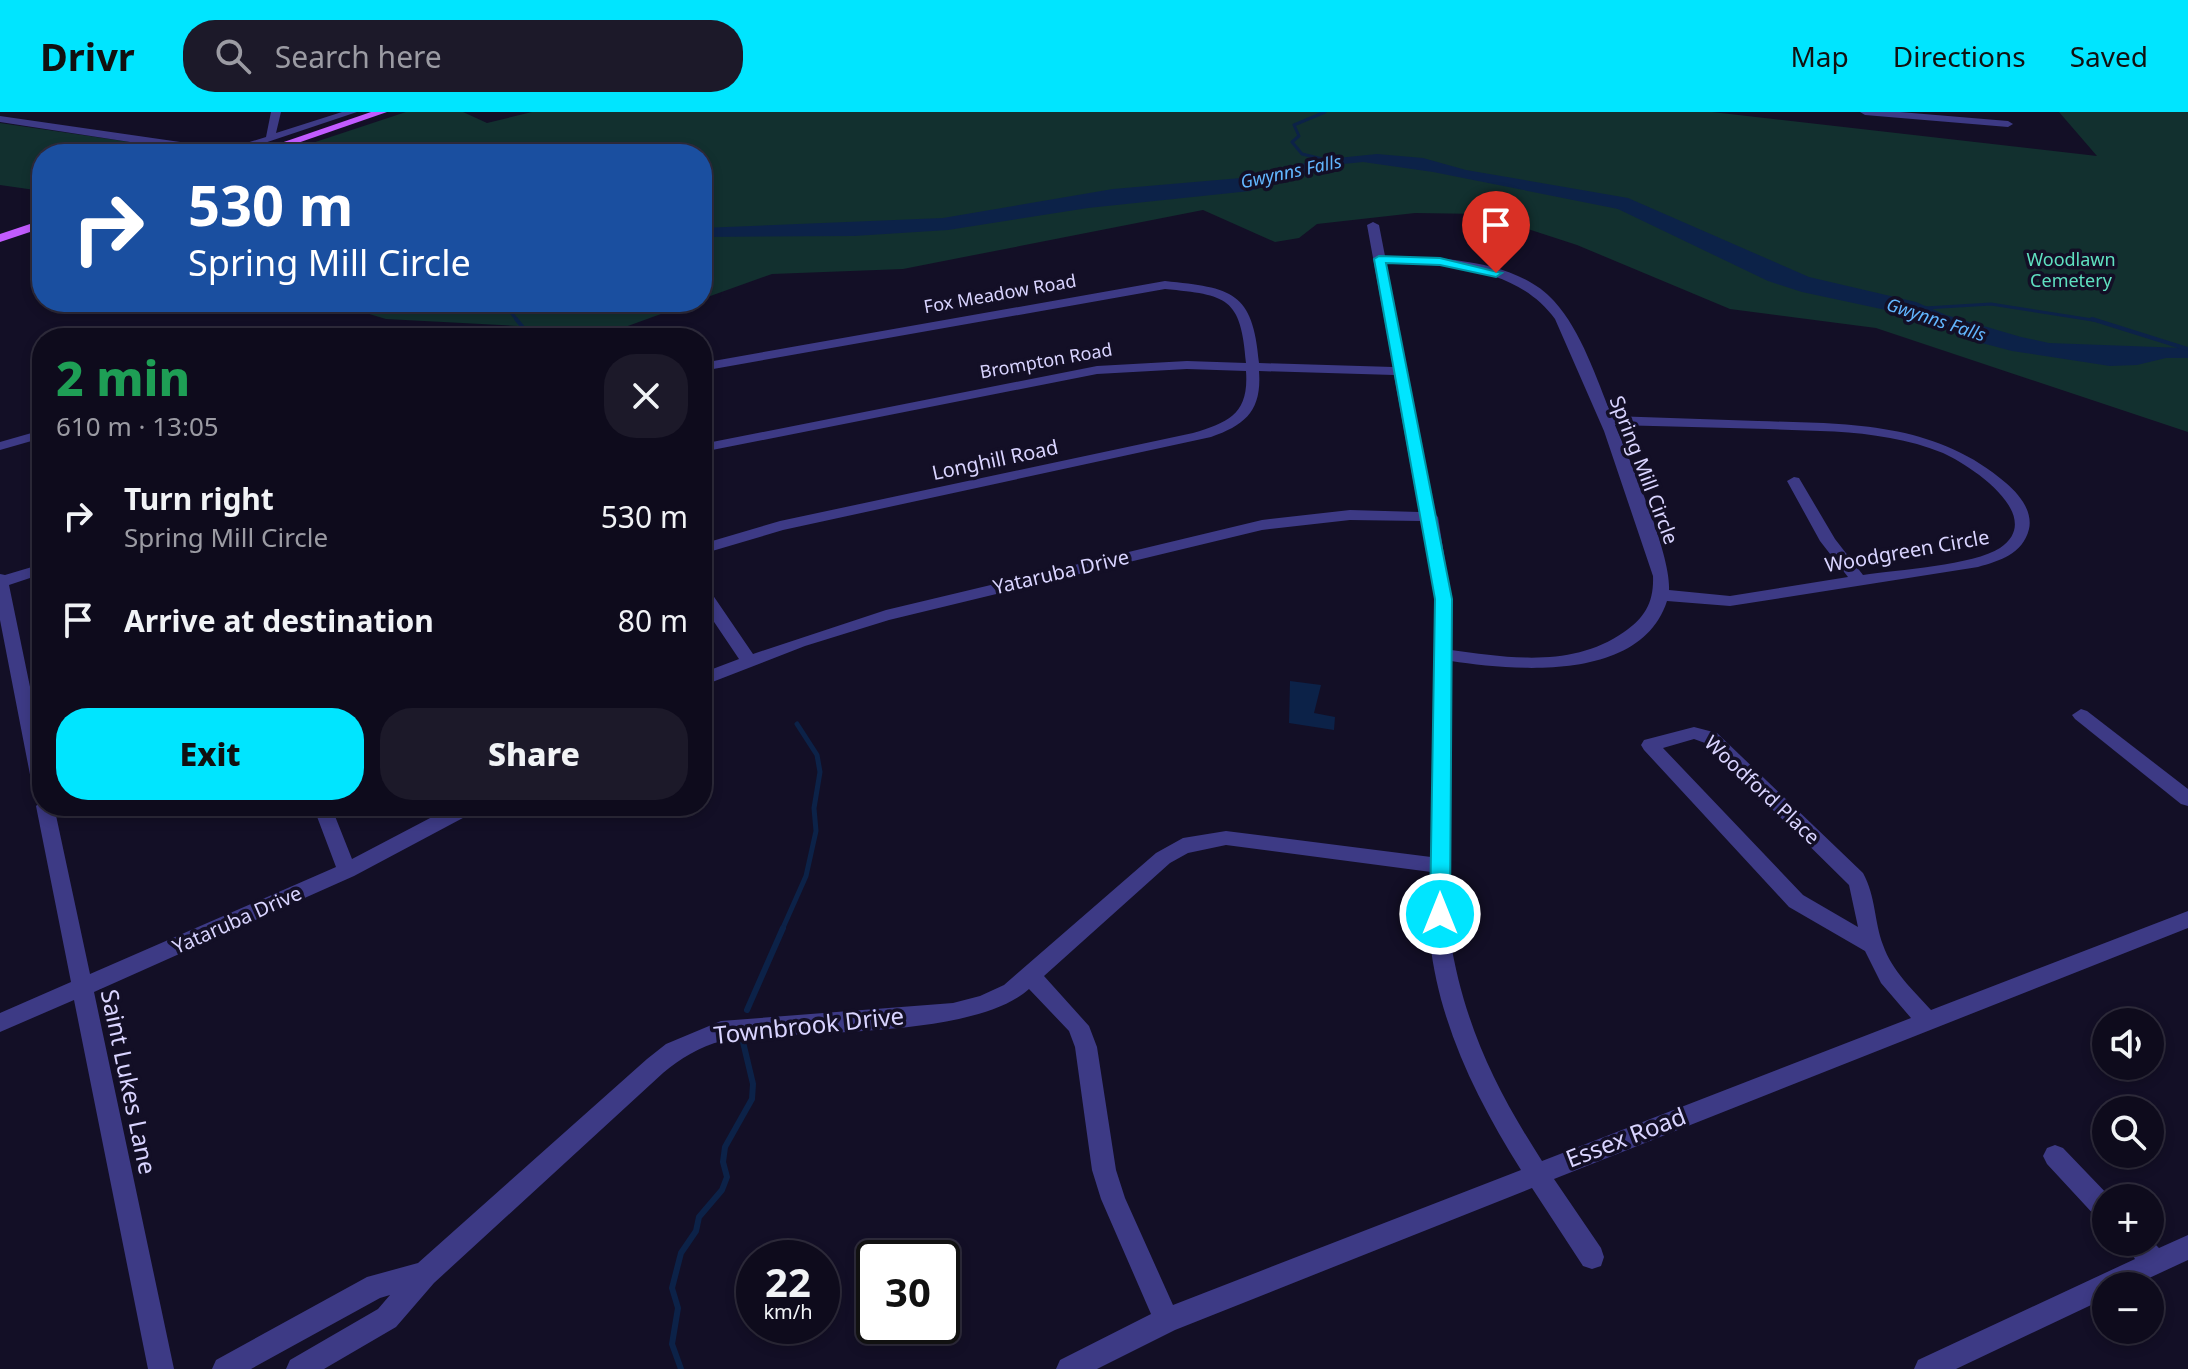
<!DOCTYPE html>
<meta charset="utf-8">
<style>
body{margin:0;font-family:"Noto Sans",sans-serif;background:#1c1929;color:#f1f3f6;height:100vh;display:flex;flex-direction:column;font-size:30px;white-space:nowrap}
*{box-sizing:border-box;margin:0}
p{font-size:26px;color:#9b9ba3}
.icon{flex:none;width:44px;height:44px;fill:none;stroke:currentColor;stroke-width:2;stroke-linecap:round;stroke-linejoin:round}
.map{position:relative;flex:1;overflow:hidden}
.side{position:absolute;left:32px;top:216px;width:680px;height:488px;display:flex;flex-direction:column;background:#0e0b1c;border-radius:32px;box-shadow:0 4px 12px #0003,0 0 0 2px #2e2b3b}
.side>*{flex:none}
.guide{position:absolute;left:32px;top:32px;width:680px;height:168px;border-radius:32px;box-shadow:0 4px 12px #0003,0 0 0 2px #2e2b3b;background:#1a4fa0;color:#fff;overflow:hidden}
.buttons{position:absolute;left:2092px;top:896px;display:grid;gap:16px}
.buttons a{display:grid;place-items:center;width:72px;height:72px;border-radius:50%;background:#0e0b1c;box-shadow:0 4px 12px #0003,0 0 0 2px #2e2b3b;font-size:40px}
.speed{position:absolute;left:736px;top:1128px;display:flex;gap:16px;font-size:40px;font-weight:700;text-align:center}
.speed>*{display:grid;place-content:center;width:104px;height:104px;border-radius:50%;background:#0e0b1c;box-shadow:0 4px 12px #0003,0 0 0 2px #2e2b3b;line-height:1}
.speed small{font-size:20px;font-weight:400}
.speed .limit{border:4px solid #111;border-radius:12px;background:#fff;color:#111}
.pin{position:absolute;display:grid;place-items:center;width:68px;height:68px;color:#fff;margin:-82px -34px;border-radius:50% 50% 50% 0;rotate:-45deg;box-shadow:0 0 8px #0007}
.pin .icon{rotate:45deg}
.me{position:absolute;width:88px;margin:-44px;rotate:0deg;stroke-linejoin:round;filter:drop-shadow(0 0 6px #0008)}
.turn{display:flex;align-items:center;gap:28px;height:168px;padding:0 24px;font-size:36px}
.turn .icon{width:104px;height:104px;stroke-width:2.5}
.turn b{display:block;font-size:56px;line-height:68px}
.round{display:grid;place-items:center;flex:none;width:84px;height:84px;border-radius:32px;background:#1c1929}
.summary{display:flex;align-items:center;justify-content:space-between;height:136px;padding:0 24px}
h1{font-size:48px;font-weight:800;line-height:60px;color:#1e9e55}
.primary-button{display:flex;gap:16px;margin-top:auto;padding:16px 24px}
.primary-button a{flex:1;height:92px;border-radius:32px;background:#00e5ff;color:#111;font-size:32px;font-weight:800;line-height:92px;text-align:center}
.primary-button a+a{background:#1c1929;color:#f1f3f6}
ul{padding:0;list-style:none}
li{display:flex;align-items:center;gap:24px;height:104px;padding:0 24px}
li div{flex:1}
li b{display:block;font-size:30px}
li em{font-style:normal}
header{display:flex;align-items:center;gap:48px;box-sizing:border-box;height:112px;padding:0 40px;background:#00e5ff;color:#111}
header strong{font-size:38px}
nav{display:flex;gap:44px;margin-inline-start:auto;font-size:28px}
.search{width:560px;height:72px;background:#1c1929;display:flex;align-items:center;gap:20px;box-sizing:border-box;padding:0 28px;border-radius:32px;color:#9b9ba3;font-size:30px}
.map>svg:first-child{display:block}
.green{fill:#12302f}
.water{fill:#0c2248}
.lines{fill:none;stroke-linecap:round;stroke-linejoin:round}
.stream-far3{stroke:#0c2248;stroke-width:3}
.stream-far2{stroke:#0c2248;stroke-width:4}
.stream-far1{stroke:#0c2248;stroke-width:5}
.stream{stroke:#0c2248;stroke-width:6}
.minor{fill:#3d3a85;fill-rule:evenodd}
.major{fill:#c25bff;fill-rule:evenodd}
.route{fill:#00e5ff;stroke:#0095a6;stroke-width:2}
.labels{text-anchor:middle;stroke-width:7;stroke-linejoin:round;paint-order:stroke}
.far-water-label{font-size:18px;font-style:italic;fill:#62b6ff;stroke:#130f26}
.far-park-label{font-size:18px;fill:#5fe0c0;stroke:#130f26}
.far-street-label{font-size:18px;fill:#d9d4ff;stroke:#130f26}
.street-label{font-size:20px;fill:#d9d4ff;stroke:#130f26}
.near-street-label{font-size:24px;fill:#d9d4ff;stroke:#130f26}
</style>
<header>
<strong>Drivr</strong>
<div class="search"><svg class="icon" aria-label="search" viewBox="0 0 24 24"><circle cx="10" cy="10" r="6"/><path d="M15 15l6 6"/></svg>Search here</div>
<nav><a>Map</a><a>Directions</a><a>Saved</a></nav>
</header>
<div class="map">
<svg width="2188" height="1257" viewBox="0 0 2188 1257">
<rect width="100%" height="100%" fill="#130f26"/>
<g class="green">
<polygon points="406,0 463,0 487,11 532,0 1712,0 2097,44 2059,0 2188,0 2188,320 1876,216 1730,197 1577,133 1482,102 1415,101 1317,112 1299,126 1275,130 1203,98 903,157 772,162 702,187 702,42 279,42"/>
<polygon points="0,11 178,37 197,42 42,42 42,79 0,73"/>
<polygon points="329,190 694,190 614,219 386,207"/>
</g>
<g class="water">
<polygon points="1377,42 1423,46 1466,58 1628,86 1809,165 1916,190 1946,203 2021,225 2049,231 2184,236 2188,236 2188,246 2166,246 2137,253 2110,254 2012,239 1978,230 1914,204 1802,180 1768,169 1618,97 1433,60 1363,50 1333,53 1250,79 1088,96 948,118 854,124 702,125 702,116 943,106 1113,77 1241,66 1318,48"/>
<polygon points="1290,569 1321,573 1314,601 1335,605 1334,618 1289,611"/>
</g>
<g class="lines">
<g class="stream-far3">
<polyline points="1325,0 1294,13 1299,24 1292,30 1302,42 1331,49"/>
<polyline points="517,190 509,198 518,209"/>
<polyline points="1925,196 1991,192 2099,209"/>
</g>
<g class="stream-far2">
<polyline points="516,207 526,219 565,224"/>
<polyline points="2092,207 2188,237"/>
</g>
<polyline class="stream-far1" points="782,818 806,764 816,719 814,696 820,660 817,643 797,612"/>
<g class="stream">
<polyline points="747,898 783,816"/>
<polyline points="681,1257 672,1232 678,1196 672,1176 681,1141 696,1119 699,1105 722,1078 727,1065 723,1050 725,1035 752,987 753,972 743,930"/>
</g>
<g class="minor">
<polygon points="271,0 281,0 276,21 342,0 357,0 232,42 208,42 0,10 0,4 194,32 220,39 266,25"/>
<polygon points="1860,0 1900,0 2008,9 2013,12 2008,15 1865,3"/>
<path d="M 1373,110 L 1379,113 L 1385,144 C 1436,145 1517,147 1554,189 C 1582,220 1596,266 1612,304 C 1661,306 1709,307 1758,309 C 1847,312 1934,309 2006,371 C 2019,382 2033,399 2029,417 C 2023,442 1999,449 1978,455 L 1730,494 L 1667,489 C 1641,570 1516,559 1451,549 L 1450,826 C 1464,912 1495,976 1542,1049 L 1911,906 L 1881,871 L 1865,839 L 1789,795 L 1644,638 L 1641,633 L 1644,628 L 1694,615 L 1717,621 L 1863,761 C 1876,785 1874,809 1883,833 C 1892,859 1913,878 1931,898 L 2188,799 L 2188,816 L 1554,1067 L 1601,1136 L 1604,1145 L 1601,1154 L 1592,1157 L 1583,1154 L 1532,1076 L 1175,1218 L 1097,1257 L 1056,1257 L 1060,1248 L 1151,1202 L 1101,1087 L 1092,1058 L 1075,935 L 1069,919 L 1029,877 C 980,921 839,919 771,924 C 756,926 737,925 722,929 C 700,934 680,947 663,961 L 434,1171 L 396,1215 L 324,1257 L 286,1257 L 290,1248 L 378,1197 L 390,1183 L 380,1186 L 251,1257 L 212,1257 L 216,1248 L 367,1165 L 418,1151 L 647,947 L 666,932 L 721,909 L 953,891 L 980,884 L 1004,873 L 1156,741 L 1183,726 L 1226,719 L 1431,745 L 1435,487 L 1421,409 L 1350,408 L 1262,418 L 889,508 L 805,534 L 702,574 L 702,561 L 739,547 L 702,492 L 702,475 L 708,476 L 753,542 L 886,498 L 1262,408 L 1350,398 L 1419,400 L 1394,263 L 1259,259 C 1262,298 1246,313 1211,325 L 783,418 L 702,442 L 702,432 L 780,409 L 1193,321 C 1230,310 1249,301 1246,259 L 1187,257 L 1097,262 L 702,340 L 702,332 L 1097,254 L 1187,249 L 1246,251 C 1241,185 1227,183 1165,177 L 702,259 L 702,251 L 1165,169 C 1232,176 1253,179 1259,251 L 1393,255 L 1367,113 ZM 1386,151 C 1446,153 1516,154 1555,207 L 1604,319 L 1653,464 C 1654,490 1645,506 1624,520 C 1573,556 1509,546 1451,538 L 1451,487 L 1438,405 L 1435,402 ZM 1615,313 C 1666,314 1717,316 1768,317 C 1809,319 1850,318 1890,326 C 1908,329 1926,334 1943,341 C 1970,353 2047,404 2000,436 C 1974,453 1897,458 1863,463 L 1835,427 L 1799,366 L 1794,365 L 1787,369 L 1820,429 L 1848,465 L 1730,484 L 1669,478 C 1671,442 1630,349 1615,313 ZM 1694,627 L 1705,631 L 1849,773 L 1858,815 L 1803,783 L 1663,636 ZM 1226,733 L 1431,760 C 1430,783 1428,807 1430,829 C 1439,912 1477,988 1521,1058 L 1173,1193 L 1125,1086 L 1116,1058 L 1097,935 L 1089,914 L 1044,864 L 1170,751 L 1188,741 Z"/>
<polygon points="42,318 42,326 0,338 0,330"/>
<polygon points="42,452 42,462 9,473 42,633 42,685 35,683 33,678 0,508 0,462 5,463"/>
<polygon points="2081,597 2087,599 2188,677 2188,694 2181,692 2075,607 2072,603"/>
<polygon points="42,688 42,694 54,694 90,862 336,755 313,694 331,694 352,747 453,694 478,694 476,699 354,764 94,880 174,1257 148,1257 74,888 0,920 0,901 71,870 36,694"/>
<polygon points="2055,1033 2063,1036 2111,1086 2106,1086 2106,1110 2097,1106 2047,1052 2043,1044 2047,1036"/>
<polygon points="2188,1123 2188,1148 2132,1174 2106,1174 2106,1186 1956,1257 1914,1257 1918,1248 2135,1147 2124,1130 2150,1130 2150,1127 2159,1136"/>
</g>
<g class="major">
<polygon points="371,0 387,0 266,42 249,42"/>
<polygon points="42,108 42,116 0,130 0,122"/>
</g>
</g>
<polygon class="route" points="1379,144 1440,146 1502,161 1496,165 1440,153 1386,151 1452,487 1450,802 1440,810 1430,802 1435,487 1374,147"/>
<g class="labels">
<g class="far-water-label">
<text transform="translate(1291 60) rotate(-12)" y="6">Gwynns Falls</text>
<text transform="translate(1936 208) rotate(18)" y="6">Gwynns Falls</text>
</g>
<g class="far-park-label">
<text x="2071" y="154">Woodlawn<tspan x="2071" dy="21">Cemetery</tspan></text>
</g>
<g class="far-street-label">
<text transform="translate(1000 182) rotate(-10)" y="6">Fox Meadow Road</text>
<text transform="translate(1046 249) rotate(-10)" y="6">Brompton Road</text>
</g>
<g class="street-label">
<text transform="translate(995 348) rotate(-12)" y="7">Longhill Road</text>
<text transform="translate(1644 358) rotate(69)" y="7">Spring Mill Circle</text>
<text transform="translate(1907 439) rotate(-10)" y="7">Woodgreen Circle</text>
<text transform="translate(1061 460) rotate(-13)" y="7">Yataruba Drive</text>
<text transform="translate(1762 678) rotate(43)" y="7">Woodford Place</text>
<text transform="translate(237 808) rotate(-24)" y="7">Yataruba Drive</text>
</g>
<g class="near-street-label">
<text transform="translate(809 914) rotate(-6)" y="8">Townbrook Drive</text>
<text transform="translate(128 970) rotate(78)" y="8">Saint Lukes Lane</text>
<text transform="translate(1626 1026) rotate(-21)" y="8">Essex Road</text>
</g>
</g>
</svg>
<div class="buttons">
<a><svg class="icon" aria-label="sound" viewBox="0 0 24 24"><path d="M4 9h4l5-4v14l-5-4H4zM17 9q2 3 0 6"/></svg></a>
<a><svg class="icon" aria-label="search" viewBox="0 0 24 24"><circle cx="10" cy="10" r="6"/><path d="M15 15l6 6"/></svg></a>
<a>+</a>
<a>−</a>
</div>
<div class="speed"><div>22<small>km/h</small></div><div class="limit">30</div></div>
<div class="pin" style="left:1496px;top:161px;background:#d93025"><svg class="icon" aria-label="arrive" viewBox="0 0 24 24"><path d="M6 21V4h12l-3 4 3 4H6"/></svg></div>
<svg class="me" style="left:1440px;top:802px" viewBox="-20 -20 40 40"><circle r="17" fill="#00e5ff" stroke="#fff" stroke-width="3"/><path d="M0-11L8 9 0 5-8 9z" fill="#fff"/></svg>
<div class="guide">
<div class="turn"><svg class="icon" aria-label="right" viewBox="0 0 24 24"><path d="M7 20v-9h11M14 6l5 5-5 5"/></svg><div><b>530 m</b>Spring Mill Circle</div></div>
</div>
<section class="side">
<div class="summary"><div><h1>2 min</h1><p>610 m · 13:05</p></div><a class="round"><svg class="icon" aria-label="close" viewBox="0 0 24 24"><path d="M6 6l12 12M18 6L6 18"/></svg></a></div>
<ul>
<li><svg class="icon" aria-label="right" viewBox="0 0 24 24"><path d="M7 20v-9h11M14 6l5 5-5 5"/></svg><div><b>Turn right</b><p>Spring Mill Circle</p></div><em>530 m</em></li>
<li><svg class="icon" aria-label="arrive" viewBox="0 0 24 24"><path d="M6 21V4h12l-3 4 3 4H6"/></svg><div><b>Arrive at destination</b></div><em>80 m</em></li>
</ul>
<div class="primary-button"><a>Exit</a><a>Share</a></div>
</section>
</div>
